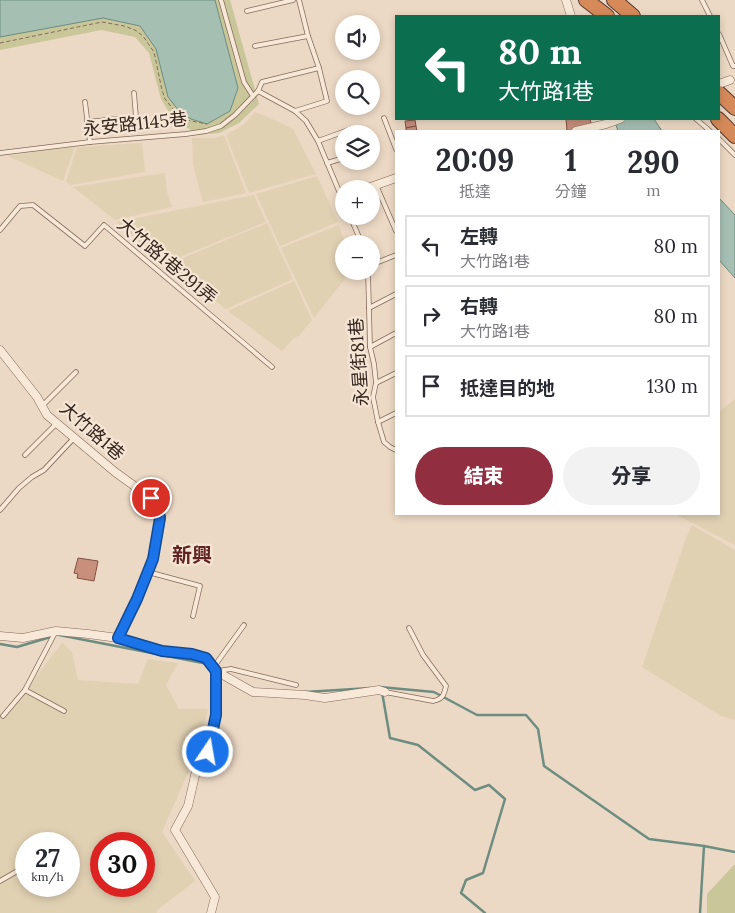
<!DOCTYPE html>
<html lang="zh-TW">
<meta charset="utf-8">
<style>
body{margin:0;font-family:Lora,"Noto Sans TC",serif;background:#f2f2f3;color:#2b2b33;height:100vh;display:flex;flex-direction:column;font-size:19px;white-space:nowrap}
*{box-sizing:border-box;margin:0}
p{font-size:16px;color:#7c7c81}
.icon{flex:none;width:28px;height:28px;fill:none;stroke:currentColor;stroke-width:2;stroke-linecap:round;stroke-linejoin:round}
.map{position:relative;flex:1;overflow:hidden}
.sheet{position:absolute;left:395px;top:130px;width:325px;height:385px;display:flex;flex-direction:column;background:#fff;border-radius:0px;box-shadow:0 2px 8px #0003}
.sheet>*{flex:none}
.hud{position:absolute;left:395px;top:15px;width:325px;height:105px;border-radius:0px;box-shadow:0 2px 8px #0003;background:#0b6e4f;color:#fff;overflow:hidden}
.fabs{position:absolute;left:335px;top:15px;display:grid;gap:10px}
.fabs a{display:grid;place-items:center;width:45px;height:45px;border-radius:50%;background:#fff;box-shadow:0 2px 8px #0003;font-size:25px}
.speed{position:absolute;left:15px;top:832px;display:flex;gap:10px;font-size:25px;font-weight:700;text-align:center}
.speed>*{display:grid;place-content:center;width:65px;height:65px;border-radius:50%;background:#fff;box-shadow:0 2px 8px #0003;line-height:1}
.speed small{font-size:12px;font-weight:400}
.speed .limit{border:8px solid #d22;background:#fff;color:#111}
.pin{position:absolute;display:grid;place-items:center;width:42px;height:42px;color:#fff;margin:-21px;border:2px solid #fff;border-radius:50%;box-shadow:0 1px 5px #0007}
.me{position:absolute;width:55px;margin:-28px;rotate:12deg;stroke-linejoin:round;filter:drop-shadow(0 0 4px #0008)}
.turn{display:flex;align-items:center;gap:18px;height:105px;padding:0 20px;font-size:22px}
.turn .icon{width:65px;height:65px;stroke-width:2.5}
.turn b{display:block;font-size:35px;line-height:42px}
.eta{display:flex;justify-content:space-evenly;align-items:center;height:85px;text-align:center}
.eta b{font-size:30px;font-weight:800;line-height:35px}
.action{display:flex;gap:10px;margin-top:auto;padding:10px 20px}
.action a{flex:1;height:58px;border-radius:30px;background:#912f41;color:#fff;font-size:20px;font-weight:800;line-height:58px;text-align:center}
.action a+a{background:#f2f2f3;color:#2b2b33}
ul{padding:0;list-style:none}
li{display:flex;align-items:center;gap:15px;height:62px;margin:0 10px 8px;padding:0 10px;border:2px solid #e1e1e2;border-radius:0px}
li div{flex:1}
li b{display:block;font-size:19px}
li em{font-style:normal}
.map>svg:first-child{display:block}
.farmland{fill:#e1d1b3;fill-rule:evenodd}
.green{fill:#c9c699}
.water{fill:#a6bfb3;stroke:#6d8d80}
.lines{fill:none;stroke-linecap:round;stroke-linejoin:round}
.stream{stroke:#6d8d80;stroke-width:2.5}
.building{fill:#c88f7d;stroke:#835143}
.service-casing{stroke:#856b5c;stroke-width:5.5}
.minor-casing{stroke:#856b5c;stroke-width:9}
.motorway-casing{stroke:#543a30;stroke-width:16}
.path{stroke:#856b5c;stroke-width:1;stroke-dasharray:4 2.5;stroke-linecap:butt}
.service{stroke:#f7e8d7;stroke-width:4}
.minor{stroke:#f7e8d7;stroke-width:8}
.motorway{stroke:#d68a5a;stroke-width:14}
.route-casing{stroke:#114b97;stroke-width:12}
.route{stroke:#1a73e8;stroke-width:9}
.labels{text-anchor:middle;stroke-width:4.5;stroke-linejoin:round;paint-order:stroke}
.street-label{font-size:18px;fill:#36261f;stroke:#f4e5d4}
.quarter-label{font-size:20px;font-weight:bold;fill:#612321;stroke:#f4e5d4}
</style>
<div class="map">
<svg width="735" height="913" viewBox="0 0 735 913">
<rect width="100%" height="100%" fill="#ecd9c5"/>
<g class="farmland">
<polygon points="255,112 275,120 293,129 316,174 249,193 226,135 244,124"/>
<polygon points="224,135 246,193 203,202 193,165 192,138 215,138"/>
<polygon points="142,143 145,172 71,185 66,182 77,147"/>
<polygon points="75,147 63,181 8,156 39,151"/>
<polygon points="165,173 167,192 172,207 115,220 73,187"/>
<polygon points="317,176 338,222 280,246 256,194"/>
<polygon points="254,195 266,222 165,263 116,222"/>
<polygon points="267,223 293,279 226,309 166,265"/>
<polygon points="339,225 345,244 344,244 344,271 351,271 314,318 281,248"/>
<polygon points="294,281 312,320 299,336 294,338 282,351 228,311"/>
<polygon points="735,399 735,545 675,514 719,514 719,412"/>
<polygon points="692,525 735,550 735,720 721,716 642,667 686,538"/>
<path d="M 62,643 L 72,652 L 78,680 L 138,684 L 148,659 L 178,663 L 166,685 L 179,709 L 208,709 L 198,750 L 162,832 L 195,881 L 156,911 L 157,913 L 0,913 L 0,716 L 5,717 ZM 26,844 L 69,844 L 69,886 L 26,886 ZM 101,844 L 144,844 L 144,886 L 101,886 Z"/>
</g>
<g class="green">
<polygon points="0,0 230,0 259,104 239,123 219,133 199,135 183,125 170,114 161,99 149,53 135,37 101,30 0,50"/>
<polygon points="735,864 735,913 707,913 707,894"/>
</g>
<g class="water">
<polygon points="0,0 215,0 238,88 230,111 207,124 191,119 179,111 168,97 156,49 140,26 103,18 0,37"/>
<polygon points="614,119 654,119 662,131 618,131"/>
<polygon points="719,198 735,215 735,278 719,260"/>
</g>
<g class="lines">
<g class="stream">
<polyline points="59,635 208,664"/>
<polyline points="0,644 17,647 54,636"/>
<polyline points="380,687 434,692 477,715 526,715 538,729 544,766 649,839 704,846 700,913"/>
<polyline points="305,692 370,688"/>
<polyline points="382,692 390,738 418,745 475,790 489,785 505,799 483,873 466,880 461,893 485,913"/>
<polyline points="704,846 735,852"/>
</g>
</g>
<g class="building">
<polygon points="566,119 590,119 592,127 567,131"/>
<polygon points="415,120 416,126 406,128 405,121"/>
<polygon points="416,126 417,131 406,131 406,128"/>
<polygon points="78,558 98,561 94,581 77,578 78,574 74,573"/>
</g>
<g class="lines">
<g class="service-casing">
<g id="service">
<polyline points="221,0 244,82 253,96"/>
<polyline points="702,0 710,16"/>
<polyline points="247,11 293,0"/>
<polyline points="719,34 733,66 735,66"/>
<polyline points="255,46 308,36"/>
<polyline points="258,91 295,111 306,121 318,141 344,203"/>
<polyline points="85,102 90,142"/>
<polyline points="295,111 327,101 319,68 308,36 299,0"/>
<polyline points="384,118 396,149"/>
<polyline points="696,119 710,131"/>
<polyline points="87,122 136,117 134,93"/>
<polyline points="719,139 735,155"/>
<polyline points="318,141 351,129"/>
<polyline points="371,149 373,148"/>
<polyline points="0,153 90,142 186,134 206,131 221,126 235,115 258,91 262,82 319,68"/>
<polyline points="327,163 344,158"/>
<polyline points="376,185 396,231"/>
<polyline points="350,216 362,244"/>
<polyline points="0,230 20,206 33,205 85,246 104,225 272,367"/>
<polyline points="371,265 396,255"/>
<polyline points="368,271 370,347 374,364 376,383 373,397 378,422 384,442 390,447 396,450"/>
<polyline points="369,308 396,294"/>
<polyline points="370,347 396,333"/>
<polyline points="376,383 396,373"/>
<polyline points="42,406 76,372"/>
<polyline points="378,422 396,413"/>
<polyline points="25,455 57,423"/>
<polyline points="0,510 19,488 32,477 44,470 74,438"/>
<polyline points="148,572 200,586 193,616"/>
<polyline points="213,668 244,625"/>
<polyline points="218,671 231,669 296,685"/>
<polyline points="25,690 64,711"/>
<path d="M 385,692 L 433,701 C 443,699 444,695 446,686 L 423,655 L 409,628"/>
<polyline points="3,716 25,690 56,631"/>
<polyline points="0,881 26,866"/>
</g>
</g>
<g class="minor-casing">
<g id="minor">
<polyline points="566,0 571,16"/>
<polyline points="719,84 730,80"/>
<polyline points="576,131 606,124 620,119"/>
<polyline points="365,189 396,178"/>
<polyline points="341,197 344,196"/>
<polyline points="0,350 37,397 47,415 115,472 151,498 158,508 160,518 153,559 137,599 118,638"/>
<polyline points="0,636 23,638 56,631 88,634 118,638 162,651 192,654 206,658 216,671 216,715 208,752 197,767 188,806 175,830 215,897 211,913"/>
<polyline points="216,671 253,692 305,695 325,698 379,690 385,692"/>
</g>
</g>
<g class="motorway-casing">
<g id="motorway">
<polyline points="586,0 607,16"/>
<polyline points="614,0 633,16"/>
<polyline points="719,93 735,108"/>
<polyline points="718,119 735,136"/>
</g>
</g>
<polyline class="path" points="0,43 102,22 124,26 135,30 143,36 154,52 162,90 165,99 181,119 207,124"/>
<use href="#service" class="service"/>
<use href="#minor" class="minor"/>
<use href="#motorway" class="motorway"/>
</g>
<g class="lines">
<g class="route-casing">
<polyline id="route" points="151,498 158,508 160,518 153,559 137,599 118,638 162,651 192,654 206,658 216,671 216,715 208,752"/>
</g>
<use href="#route" class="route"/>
</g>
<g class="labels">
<g class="street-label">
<text transform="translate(135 124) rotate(-6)" y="6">永安路1145巷</text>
<text transform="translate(167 261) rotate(40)" y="6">大竹路1巷291弄</text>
<text transform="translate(359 362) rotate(-94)" y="6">永星街81巷</text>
<text transform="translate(92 431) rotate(41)" y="6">大竹路1巷</text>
</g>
<g class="quarter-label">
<text x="192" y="562">新興</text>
</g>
</g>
</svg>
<div class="fabs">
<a><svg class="icon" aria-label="sound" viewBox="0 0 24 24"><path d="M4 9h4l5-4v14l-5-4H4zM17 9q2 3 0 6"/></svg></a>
<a><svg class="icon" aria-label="search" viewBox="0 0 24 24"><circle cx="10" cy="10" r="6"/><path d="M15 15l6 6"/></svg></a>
<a><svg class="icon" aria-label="layers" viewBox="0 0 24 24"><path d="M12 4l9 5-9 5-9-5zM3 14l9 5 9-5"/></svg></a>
<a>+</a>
<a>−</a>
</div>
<div class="speed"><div>27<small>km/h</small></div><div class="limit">30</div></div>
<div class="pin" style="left:151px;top:498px;background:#d93025"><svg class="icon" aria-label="arrive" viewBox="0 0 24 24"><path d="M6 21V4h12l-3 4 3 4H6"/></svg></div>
<svg class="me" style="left:208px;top:752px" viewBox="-20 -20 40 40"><circle r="17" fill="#1a73e8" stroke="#fff" stroke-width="3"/><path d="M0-11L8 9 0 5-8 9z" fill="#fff"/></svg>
<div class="hud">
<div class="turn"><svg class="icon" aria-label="left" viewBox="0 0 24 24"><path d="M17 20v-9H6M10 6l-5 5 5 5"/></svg><div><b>80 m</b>大竹路1巷</div></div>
</div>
<section class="sheet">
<div class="eta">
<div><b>20:09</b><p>抵達</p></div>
<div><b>1</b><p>分鐘</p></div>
<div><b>290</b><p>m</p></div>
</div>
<ul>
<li><svg class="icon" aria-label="left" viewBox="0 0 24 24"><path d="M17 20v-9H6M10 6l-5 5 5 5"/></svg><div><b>左轉</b><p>大竹路1巷</p></div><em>80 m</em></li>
<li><svg class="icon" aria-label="right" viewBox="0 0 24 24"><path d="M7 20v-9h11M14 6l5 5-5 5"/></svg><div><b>右轉</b><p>大竹路1巷</p></div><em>80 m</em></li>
<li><svg class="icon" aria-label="arrive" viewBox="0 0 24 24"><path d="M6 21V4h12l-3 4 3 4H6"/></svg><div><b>抵達目的地</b></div><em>130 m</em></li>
</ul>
<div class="action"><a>結束</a><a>分享</a></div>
</section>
</div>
